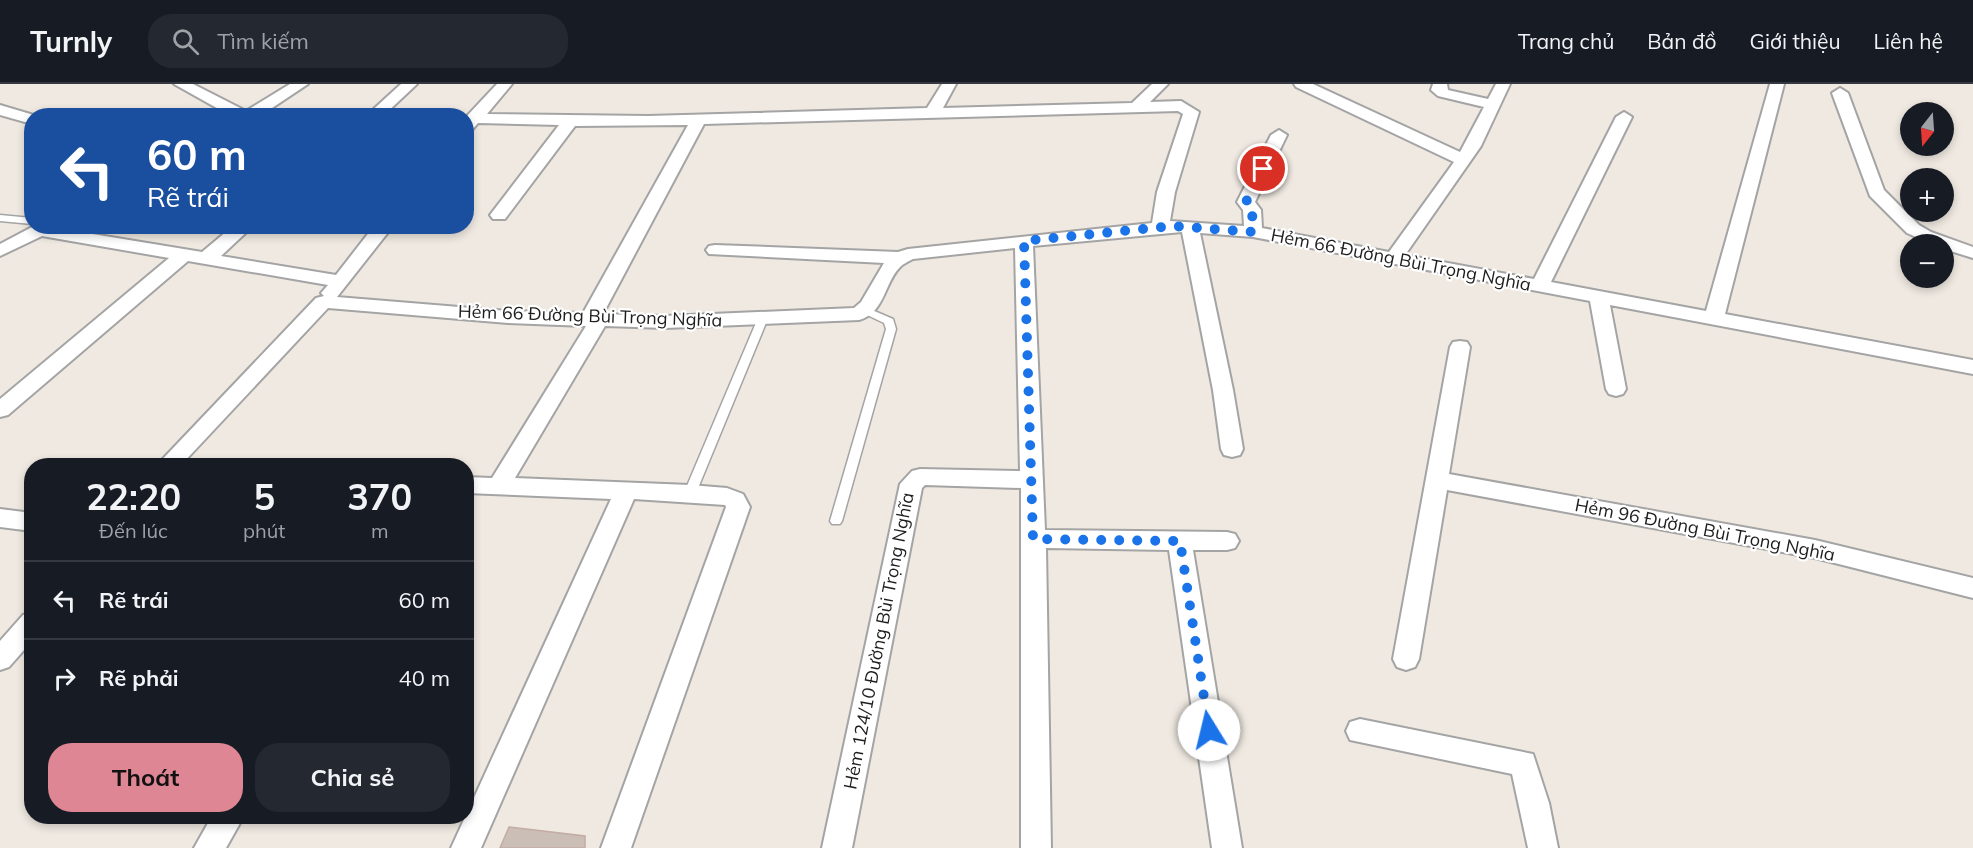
<!DOCTYPE html>
<html lang="vi">
<meta charset="utf-8">
<style>
body{margin:0;font-family:Mulish,sans-serif;background:#242831;color:#f1f3f6;height:100vh;display:flex;flex-direction:column;font-size:22px;white-space:nowrap}
*{box-sizing:border-box;margin:0}
p{font-size:20px;color:#9ea1a6}
.icon{flex:none;width:33px;height:33px;fill:none;stroke:currentColor;stroke-width:2;stroke-linecap:round;stroke-linejoin:round}
.map{position:relative;flex:1;overflow:hidden}
.side{position:absolute;left:24px;top:374px;width:450px;height:366px;display:flex;flex-direction:column;background:#171b24;border-radius:24px;box-shadow:0 3px 9px #0003}
.side>*{flex:none}
.hud{position:absolute;left:24px;top:24px;width:450px;height:126px;border-radius:24px;box-shadow:0 3px 9px #0003;background:#1a4fa0;color:#fff;overflow:hidden}
.needle{width:39px;rotate:197deg}
.controls{position:absolute;left:1900px;top:18px;display:grid;gap:12px}
.controls a{display:grid;place-items:center;width:54px;height:54px;border-radius:50%;background:#171b24;box-shadow:0 3px 9px #0003;font-size:30px}
.pin{position:absolute;display:grid;place-items:center;width:51px;height:51px;color:#fff;margin:-26px;border:3px solid #fff;border-radius:50%;box-shadow:0 2px 6px #0007}
.me{position:absolute;width:66px;margin:-33px;rotate:351deg;stroke-linejoin:round;filter:drop-shadow(0 0 4px #0008)}
.turn{display:flex;align-items:center;gap:21px;height:126px;padding:0 24px;font-size:27px}
.turn .icon{width:78px;height:78px;stroke-width:2.5}
.turn b{display:block;font-size:42px;line-height:51px}
.eta{display:flex;justify-content:space-evenly;align-items:center;height:102px;text-align:center}
.eta b{font-size:36px;font-weight:700;line-height:42px}
.button{display:flex;gap:12px;margin-top:auto;padding:12px 24px}
.button a{flex:1;height:69px;border-radius:24px;background:#df8694;color:#111;font-size:24px;font-weight:700;line-height:69px;text-align:center}
.button a+a{background:#242831;color:#f1f3f6}
ul{padding:0;list-style:none}
li{display:flex;align-items:center;gap:18px;height:78px;padding:0 24px;border-top:2px solid #363941}
li div{flex:1}
li b{display:block;font-size:22px}
li em{font-style:normal}
header{display:flex;align-items:center;gap:36px;box-sizing:border-box;height:84px;padding:0 30px;background:#171b24;border-bottom:2px solid #363941}
header strong{font-size:28px}
nav{display:flex;gap:33px;margin-inline-start:auto;font-size:21px}
.search{width:420px;height:54px;background:#242831;display:flex;align-items:center;gap:15px;box-sizing:border-box;padding:0 21px;border-radius:24px;color:#9ea1a6;font-size:22px}
.map>svg:first-child{display:block}
.building{fill:#cbbeb7;stroke:#c2aca3;stroke-width:1.5}
.lines{fill:none;stroke-linecap:round;stroke-linejoin:round}
.service-casing{stroke:#a4a4a4;stroke-width:3}
.minor-casing{stroke:#a4a4a4;stroke-width:4}
.service{fill:#fff;fill-rule:evenodd}
.minor{fill:#fff;fill-rule:evenodd}
.route{stroke:#1a73e8;stroke-width:10;stroke-dasharray:0 18}
.labels{text-anchor:middle;stroke-width:4.5;stroke-linejoin:round;paint-order:stroke}
.street-label{font-size:18px;fill:#1d1d1d;stroke:#fff}
</style>
<header>
<strong>Turnly</strong>
<div class="search"><svg class="icon" aria-label="search" viewBox="0 0 24 24"><circle cx="10" cy="10" r="6"/><path d="M15 15l6 6"/></svg>Tìm kiếm</div>
<nav><a>Trang chủ</a><a>Bản đồ</a><a>Giới thiệu</a><a>Liên hệ</a></nav>
</header>
<div class="map">
<svg width="1973" height="764" viewBox="0 0 1973 764">
<rect width="100%" height="100%" fill="#efe9e1"/>
<polygon class="building" points="509,743 585,752 585,764 500,764"/>
<g class="lines">
<g class="service-casing">
<g id="service">
<polygon points="0,131 32,134 32,140 0,137"/>
<polygon points="865,223 893,235 896,245 842,437 840,440 832,440 830,437 886,245 884,239 861,228 860,226 861,224"/>
<polygon points="763,231 768,234 696,409 694,412 686,412 684,409 758,234"/>
</g>
</g>
<g class="minor-casing">
<g id="minor">
<polygon points="174,0 193,0 246,27 290,0 308,0 260,32 231,32"/>
<polygon points="401,0 417,0 383,32 366,32"/>
<path d="M 497,0 L 512,0 L 487,30 L 648,32 L 927,24 L 942,0 L 956,0 L 943,24 L 1132,19 L 1152,0 L 1168,0 L 1150,18 L 1181,17 L 1199,28 L 1175,108 L 1170,137 L 1244,142 L 1243,126 L 1237,118 L 1271,51 L 1279,46 L 1287,51 L 1255,118 L 1261,126 L 1262,144 L 1389,168 L 1454,78 L 1296,3 L 1294,0 L 1313,0 L 1460,68 L 1484,23 L 1438,12 L 1431,6 L 1433,0 L 1447,0 L 1448,6 L 1488,15 L 1496,0 L 1510,0 L 1481,62 L 1405,171 L 1534,195 L 1616,33 L 1624,28 L 1632,33 L 1551,198 L 1706,227 L 1770,0 L 1784,0 L 1725,230 L 1973,276 L 1973,290 L 1610,221 L 1626,305 L 1623,310 L 1616,312 L 1609,310 L 1606,305 L 1590,217 L 1253,153 L 1200,149 L 1233,306 L 1243,365 L 1240,371 L 1232,373 L 1224,371 L 1221,365 L 1213,306 L 1182,148 L 1033,162 L 1045,446 L 1227,448 L 1235,450 L 1239,457 L 1235,464 L 1227,466 L 1193,466 L 1242,764 L 1212,764 L 1169,466 L 1046,464 L 1051,764 L 1021,764 L 1021,404 L 925,401 L 922,404 L 852,764 L 822,764 L 900,400 L 912,387 L 920,385 L 1020,387 L 1015,164 L 913,175 C 909,177 903,180 900,183 C 884,199 885,229 859,236 L 665,244 L 605,242 L 515,394 L 690,401 L 727,404 L 743,410 L 750,423 L 631,764 L 601,764 L 726,423 L 725,421 L 634,415 L 481,764 L 451,764 L 611,415 L 466,409 L 466,393 L 492,394 L 586,242 L 508,239 L 328,224 L 181,381 L 157,381 L 316,214 L 324,212 L 321,209 L 328,201 L 188,177 L 8,331 L 0,333 L 0,315 L 169,174 L 42,152 L 0,172 L 0,160 L 34,142 L 58,142 L 56,144 L 202,168 L 233,142 L 253,142 L 221,172 L 336,191 L 374,142 L 393,142 L 337,213 L 508,227 L 583,229 L 688,41 L 575,42 L 505,135 L 493,135 L 490,131 L 559,41 L 478,39 L 473,45 L 466,47 L 466,33 ZM 1178,27 L 1183,30 L 1157,108 L 1152,139 L 908,165 L 898,168 L 715,161 L 709,162 L 706,166 L 709,170 L 884,179 L 861,218 L 854,224 L 665,232 L 603,230 L 704,40 Z"/>
<polygon points="1840,4 1848,9 1884,106 1919,141 1931,148 1973,163 1973,174 1944,165 1944,160 1932,160 1907,149 1870,112 1832,9"/>
<polygon points="0,21 37,32 32,32 32,40 0,31"/>
<polygon points="1460,257 1467,258 1470,263 1449,390 1815,456 1973,494 1973,514 1815,474 1447,406 1419,575 1415,583 1406,586 1397,583 1393,575 1450,263 1453,258"/>
<polygon points="0,425 32,429 32,447 0,443"/>
<polygon points="32,528 32,557 9,583 0,586 0,557 23,531"/>
<polygon points="1360,635 1533,670 1549,719 1558,764 1528,764 1512,690 1350,656 1346,647 1350,638"/>
<polygon points="212,732 244,732 226,764 194,764"/>
</g>
</g>
<use href="#service" class="service"/>
<use href="#minor" class="minor"/>
</g>
<g class="lines">
<polyline class="route" points="1209,646 1180,457 1033,455 1024,157 1173,142 1253,148 1252,126 1246,118 1263,85"/>
</g>
<g class="labels">
<g class="street-label">
<text transform="translate(1401 176) rotate(11)" y="6">Hẻm 66 Đường Bùi Trọng Nghĩa</text>
<text transform="translate(590 232) rotate(2)" y="6">Hẻm 66 Đường Bùi Trọng Nghĩa</text>
<text transform="translate(1705 446) rotate(11)" y="6">Hẻm 96 Đường Bùi Trọng Nghĩa</text>
<text transform="translate(879 557) rotate(-79)" y="6">Hẻm 124/10 Đường Bùi Trọng Nghĩa</text>
</g>
</g>
</svg>
<div class="controls">
<a><svg class="needle" viewBox="-14 -14 28 28"><path d="M0-13l5 13h-10z" fill="#e53935"/><path d="M0 13l5-13h-10z" fill="#9ea1a6"/></svg></a>
<a>+</a>
<a>−</a>
</div>
<div class="pin" style="left:1263px;top:85px;background:#d93025"><svg class="icon" aria-label="arrive" viewBox="0 0 24 24"><path d="M6 21V4h12l-3 4 3 4H6"/></svg></div>
<svg class="me" style="left:1209px;top:646px" viewBox="-20 -20 40 40"><circle r="19" fill="#fff"/><path d="M0-13L10 11 0 6-10 11z" fill="#1a73e8"/></svg>
<div class="hud">
<div class="turn"><svg class="icon" aria-label="left" viewBox="0 0 24 24"><path d="M17 20v-9H6M10 6l-5 5 5 5"/></svg><div><b>60 m</b>Rẽ trái</div></div>
</div>
<section class="side">
<div class="eta">
<div><b>22:20</b><p>Đến lúc</p></div>
<div><b>5</b><p>phút</p></div>
<div><b>370</b><p>m</p></div>
</div>
<ul>
<li><svg class="icon" aria-label="left" viewBox="0 0 24 24"><path d="M17 20v-9H6M10 6l-5 5 5 5"/></svg><div><b>Rẽ trái</b></div><em>60 m</em></li>
<li><svg class="icon" aria-label="right" viewBox="0 0 24 24"><path d="M7 20v-9h11M14 6l5 5-5 5"/></svg><div><b>Rẽ phải</b></div><em>40 m</em></li>
</ul>
<div class="button"><a>Thoát</a><a>Chia sẻ</a></div>
</section>
</div>
